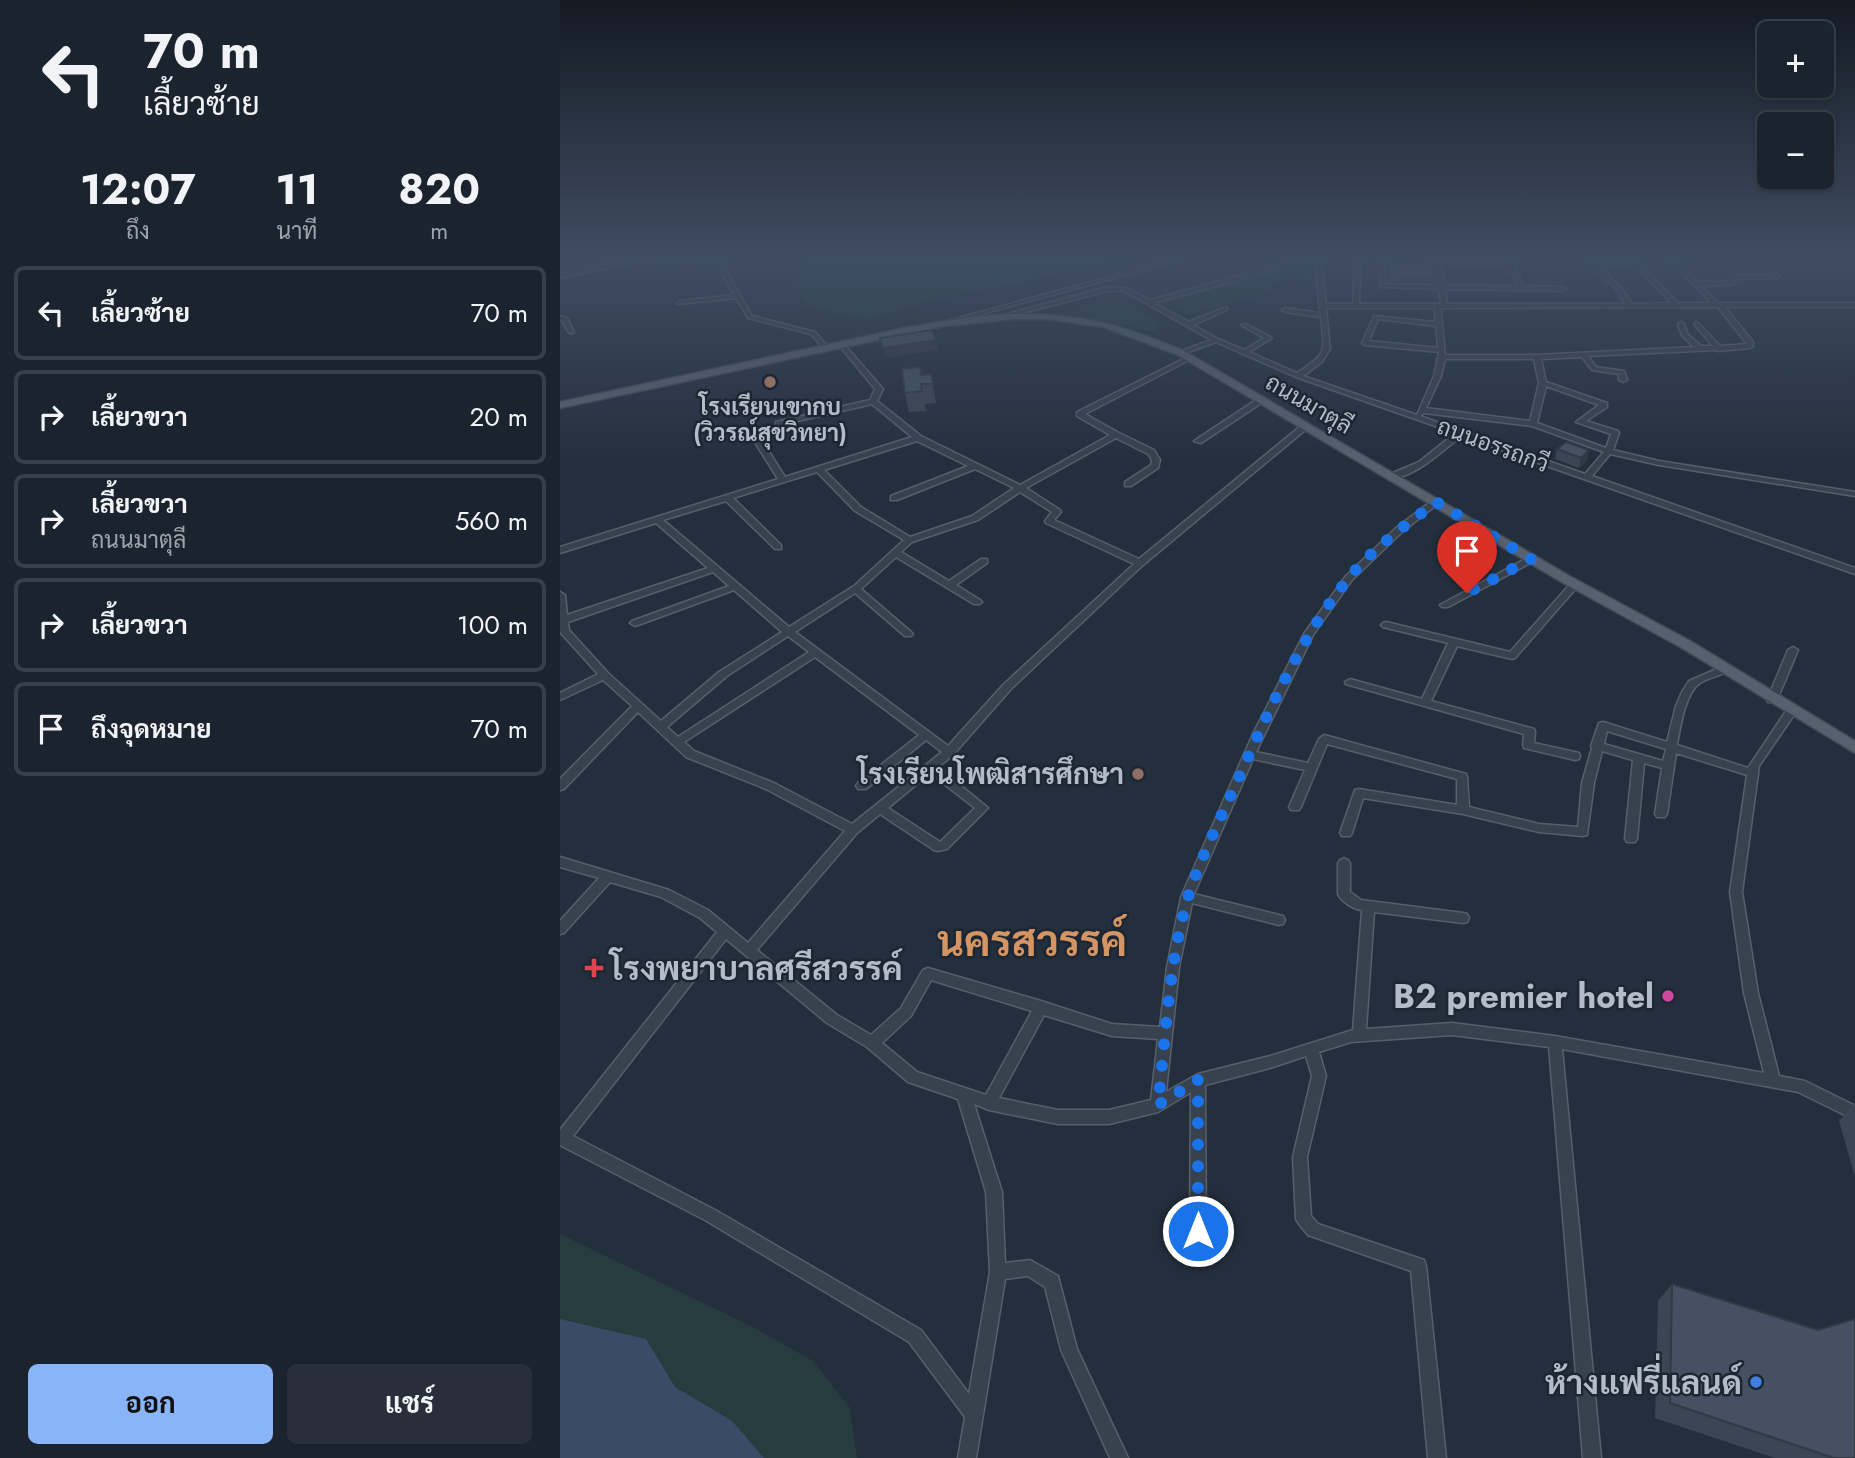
<!DOCTYPE html>
<html lang="th">
<meta charset="utf-8">
<style>
body{margin:0;font-family:Jost,Sarabun,sans-serif;background:#282f3a;color:#f1f3f6;height:100vh;display:flex;flex-direction:column;font-size:26px;white-space:nowrap}
*{box-sizing:border-box;margin:0}
p{font-size:23px;color:#a0a4aa}
.icon{flex:none;width:38px;height:38px;fill:none;stroke:currentColor;stroke-width:2;stroke-linecap:round;stroke-linejoin:round}
.map{position:relative;flex:1;overflow:hidden}
.sheet{display:flex;flex-direction:column;background:#1b232e;width:560px}
.sheet>*{flex:none}
.top-card{background:#1b232e;color:#f1f3f6;overflow:hidden}
.fabs{position:absolute;left:1197px;top:21px;display:grid;gap:14px}
.fabs a{display:grid;place-items:center;width:77px;height:77px;border-radius:10px;background:#1b232e;box-shadow:0 2px 5px #0004,0 0 0 2px #39404a;font-size:35px}
.pin{position:absolute;display:grid;place-items:center;width:60px;height:60px;color:#fff;margin:-72px -30px;border-radius:50% 50% 50% 0;rotate:-45deg;box-shadow:0 0 7px #0007}
.pin .icon{rotate:45deg}
.me{position:absolute;width:77px;margin:-38px;rotate:0deg;stroke-linejoin:round;filter:drop-shadow(0 0 5px #0008)}
.turn{display:flex;align-items:center;gap:24px;height:147px;padding:0 28px;font-size:32px}
.turn .icon{width:91px;height:91px;stroke-width:2.5}
.turn b{display:block;font-size:49px;line-height:60px}
.eta{display:flex;justify-content:space-evenly;align-items:center;height:119px;text-align:center}
.eta b{font-size:42px;font-weight:700;line-height:49px}
.action{display:flex;gap:14px;margin-top:auto;padding:14px 28px}
.action a{flex:1;height:80px;border-radius:10px;background:#8ab4f8;color:#111;font-size:28px;font-weight:700;line-height:80px;text-align:center}
.action a+a{background:#282f3a;color:#f1f3f6}
ul{padding:0;list-style:none}
li{display:flex;align-items:center;gap:21px;height:94px;margin:0 14px 10px;padding:0 14px;border:4px solid #39404a;border-radius:10px}
li div{flex:1}
li b{display:block;font-size:26px}
li em{font-style:normal}
main{display:flex;flex:1;min-height:0}
.map>svg:first-child{display:block}
.green{fill:#263c3f}
.water{fill:#394c67}
.lines{fill:none;stroke-linecap:round;stroke-linejoin:round}
.minor-casing{stroke:#565f6c;stroke-width:3}
.major-casing{stroke:#414a57;stroke-width:3}
.minor{fill:#38414e;fill-rule:evenodd}
.major{fill:#56606e;fill-rule:evenodd}
.wall{fill:#3b4654}
.shaded-wall{fill:#303945}
.building{fill:#455162;stroke:#303945;stroke-width:2}
.route{stroke:#1a73e8;stroke-width:12;stroke-dasharray:0 21.6}
.education-dot{fill:#8d6e63;stroke:#1d2633;stroke-width:2.5}
.health-dot{fill:#e0444e;stroke:#1d2633;stroke-width:2.5}
.hotel-dot{fill:#d1479c;stroke:#1d2633;stroke-width:2.5}
.shop-dot{fill:#3f7fe0;stroke:#1d2633;stroke-width:2.5}
.labels{text-anchor:middle;stroke-width:5;stroke-linejoin:round;paint-order:stroke}
.far-street-label{font-size:23px;fill:#b4bcc9;stroke:#1d2633}
.far-poi-label{font-size:23px;font-weight:bold;fill:#b4bcc9;stroke:#1d2633}
.poi-label{font-size:28px;font-weight:bold;fill:#b4bcc9;stroke:#1d2633;text-anchor:end}
.near-poi-label{font-size:33px;font-weight:bold;fill:#b4bcc9;stroke:#1d2633;text-anchor:end}
.town-label{font-size:42px;font-weight:bold;fill:#d59563;stroke:#1d2633}
</style>
<main>
<section class="sheet">
<div class="top-card">
<div class="turn"><svg class="icon" aria-label="left" viewBox="0 0 24 24"><path d="M17 20v-9H6M10 6l-5 5 5 5"/></svg><div><b>70 m</b>เลี้ยวซ้าย</div></div>
</div>
<div class="eta">
<div><b>12:07</b><p>ถึง</p></div>
<div><b>11</b><p>นาที</p></div>
<div><b>820</b><p>m</p></div>
</div>
<ul>
<li><svg class="icon" aria-label="left" viewBox="0 0 24 24"><path d="M17 20v-9H6M10 6l-5 5 5 5"/></svg><div><b>เลี้ยวซ้าย</b></div><em>70 m</em></li>
<li><svg class="icon" aria-label="right" viewBox="0 0 24 24"><path d="M7 20v-9h11M14 6l5 5-5 5"/></svg><div><b>เลี้ยวขวา</b></div><em>20 m</em></li>
<li><svg class="icon" aria-label="right" viewBox="0 0 24 24"><path d="M7 20v-9h11M14 6l5 5-5 5"/></svg><div><b>เลี้ยวขวา</b><p>ถนนมาตุลี</p></div><em>560 m</em></li>
<li><svg class="icon" aria-label="right" viewBox="0 0 24 24"><path d="M7 20v-9h11M14 6l5 5-5 5"/></svg><div><b>เลี้ยวขวา</b></div><em>100 m</em></li>
<li><svg class="icon" aria-label="arrive" viewBox="0 0 24 24"><path d="M6 21V4h12l-3 4 3 4H6"/></svg><div><b>ถึงจุดหมาย</b></div><em>70 m</em></li>
</ul>
<div class="action"><a>ออก</a><a>แชร์</a></div>
</section>
<div class="map">
<svg width="1295" height="1458" viewBox="0 0 1295 1458">
<rect width="100%" height="100%" fill="#242f3e"/>
<g class="green">
<polygon points="252,255 584,255 342,308 306,320 247,306 237,290 238,264"/>
<polygon points="739,265 751,267 751,281 728,277 711,284 715,291 627,315 602,302"/>
<polygon points="557,298 602,325 593,331 508,316 504,312"/>
<polygon points="0,1234 191,1326 253,1361 290,1408 297,1458 0,1458"/>
</g>
<polygon class="water" points="0,1319 86,1339 115,1387 172,1421 204,1458 0,1458"/>
<g class="lines">
<g class="minor-casing">
<g id="minor">
<polygon points="157,255 163,255 168,274 192,316 255,332 267,346 267,348 263,348 251,334 188,318 176,298 118,304 117,303 120,301 174,295 162,274 158,260 80,261 0,278 0,274 80,257"/>
<polygon points="630,255 640,255 385,324 380,323"/>
<path d="M 754,255 L 761,255 L 766,304 L 793,304 L 795,255 L 801,255 L 799,304 L 881,304 L 879,289 L 821,287 L 818,255 L 873,255 L 878,260 L 947,262 L 944,255 L 950,255 L 963,286 L 1003,287 L 1006,289 L 1003,291 L 885,289 L 887,304 L 1065,304 L 1058,291 L 1023,255 L 1029,255 L 1037,263 L 1080,263 L 1118,303 L 1151,303 L 1104,255 L 1136,255 L 1114,259 L 1137,282 L 1169,281 L 1169,277 L 1172,275 L 1217,274 L 1220,276 L 1217,278 L 1175,279 L 1175,283 L 1172,285 L 1141,286 L 1158,303 L 1295,303 L 1295,307 L 1165,307 L 1193,342 L 1193,346 L 1190,348 L 1159,351 L 1156,350 L 1028,356 L 1036,367 L 1064,371 L 1067,380 L 1063,382 L 1059,380 L 1059,374 L 1032,370 L 1022,357 L 981,359 L 986,382 L 1047,403 L 1047,407 L 1026,421 L 1058,431 L 1059,433 L 1053,450 L 1099,461 L 1295,492 L 1295,496 L 1099,465 L 1050,454 L 1032,476 L 1295,568 L 1295,574 L 901,436 C 883,451 853,479 828,479 L 828,475 L 859,462 L 895,433 L 736,377 L 656,342 L 623,354 L 619,354 L 619,352 L 651,340 L 564,291 L 547,291 L 439,319 L 436,317 L 547,287 L 567,288 L 590,300 ZM 823,258 L 871,259 L 879,285 L 826,284 ZM 755,259 L 760,313 L 725,308 L 722,310 L 725,312 L 761,317 C 764,352 769,352 737,373 L 689,352 L 712,338 L 686,324 L 681,325 L 704,338 L 684,350 L 658,339 L 633,325 L 667,310 L 667,308 L 663,308 L 629,322 L 594,303 ZM 879,264 L 949,266 L 957,286 L 885,285 ZM 1076,266 L 1111,303 L 1072,304 L 1062,289 L 1041,267 ZM 1158,307 L 1187,344 L 1160,346 L 1137,322 L 1134,324 L 1153,346 L 1141,346 L 1128,335 L 1124,324 L 1121,322 L 1118,324 L 1122,336 L 1134,347 L 977,355 L 885,355 L 881,312 L 881,308 ZM 766,308 L 875,308 L 875,322 L 814,316 L 802,343 L 805,345 L 879,352 L 874,376 L 857,415 L 743,376 L 762,362 L 770,349 ZM 818,319 L 876,326 L 878,348 L 809,341 ZM 885,359 L 974,359 L 979,383 L 970,421 L 866,408 L 881,376 ZM 986,386 L 1039,405 L 1016,422 L 1051,434 L 1046,448 L 977,423 ZM 864,413 L 972,426 L 1044,452 L 1025,474 L 860,416 Z"/>
<polygon points="0,316 7,318 14,332 13,333 9,333 2,320 0,320"/>
<path d="M 281,342 L 283,343 L 323,389 L 317,401 L 361,436 L 460,485 L 550,435 L 517,416 L 517,412 L 627,357 L 631,357 L 631,359 L 525,414 L 559,433 L 594,450 L 600,460 L 598,468 L 571,486 L 565,486 L 565,482 L 591,465 L 592,460 L 588,454 L 556,438 L 466,488 L 500,510 L 501,512 L 494,520 L 579,559 L 743,424 L 750,426 L 583,565 L 451,689 L 393,755 L 378,767 L 428,808 L 387,849 L 378,851 L 374,850 L 320,814 L 297,833 L 197,950 L 277,1015 L 311,1035 L 341,1008 L 363,970 L 368,968 L 481,1001 L 552,1024 L 600,1027 L 607,967 L 621,897 L 693,734 L 744,634 L 786,576 L 836,528 L 873,500 L 876,500 L 880,502 L 842,532 L 792,580 L 753,635 L 696,752 L 748,763 L 759,739 L 764,735 L 906,774 L 907,777 L 909,807 L 979,824 L 1018,827 L 1022,783 L 1032,748 L 1031,746 L 1039,723 L 1043,722 L 1107,742 L 1116,706 L 1122,692 L 1129,681 L 1159,668 L 1167,668 L 1168,670 L 1167,672 C 1158,676 1148,678 1140,683 C 1125,693 1120,728 1117,745 L 1188,768 L 1228,708 L 1236,708 L 1237,710 L 1236,712 L 1199,766 L 1182,892 L 1198,993 L 1219,1076 L 1245,1081 L 1295,1106 L 1295,1120 L 1238,1092 L 1002,1049 L 1041,1458 L 1023,1458 L 989,1047 L 892,1035 L 791,1042 L 759,1052 L 766,1076 L 747,1157 L 751,1216 L 758,1224 L 864,1260 L 866,1266 L 886,1458 L 868,1458 L 851,1271 L 748,1235 L 739,1224 L 736,1219 L 733,1157 L 752,1076 L 746,1056 L 710,1068 L 645,1085 L 646,1231 L 643,1236 L 638,1239 L 633,1236 L 630,1231 L 631,1092 L 598,1112 L 549,1124 L 498,1124 L 429,1110 L 414,1104 L 442,1192 L 445,1263 L 470,1260 L 498,1276 L 517,1349 L 568,1458 L 550,1458 L 501,1350 L 485,1287 L 468,1276 L 445,1279 L 416,1458 L 398,1458 L 405,1417 L 349,1342 L 145,1220 L 0,1145 L 0,1130 L 157,932 L 140,918 L 101,897 L 50,882 L 4,933 L 0,934 L 0,921 L 39,878 L 0,867 L 0,857 L 109,890 L 148,910 L 188,943 L 285,831 L 206,789 L 126,757 L 78,712 L 4,789 L 0,790 L 0,779 L 72,706 L 43,680 L 0,700 L 0,693 L 38,674 L 0,632 L 0,592 L 5,595 L 7,615 L 148,568 L 96,523 L 0,553 L 0,547 L 218,479 L 191,436 L 192,434 L 198,434 L 225,477 L 352,437 L 312,404 L 216,426 L 216,422 L 310,400 L 315,389 L 279,345 L 279,343 ZM 357,441 L 408,466 L 331,496 L 331,500 L 337,500 L 415,469 L 454,488 L 412,516 L 350,537 L 301,507 L 264,470 ZM 257,472 L 295,511 L 344,540 L 294,586 L 229,627 L 103,520 L 166,501 L 215,549 L 221,549 L 221,545 L 173,498 ZM 460,492 L 492,512 L 485,521 L 486,523 L 574,564 L 443,685 L 388,746 L 235,632 L 295,593 L 345,636 L 351,636 L 353,634 L 351,632 L 301,589 L 336,557 L 414,604 L 420,604 L 422,602 L 420,600 L 396,585 L 427,563 L 427,559 L 421,559 L 389,581 L 341,552 L 352,542 L 418,520 ZM 153,572 L 169,586 L 72,621 L 70,623 L 75,626 L 78,625 L 174,590 L 222,632 L 159,672 L 101,721 L 48,673 L 9,630 L 8,622 ZM 228,636 L 249,652 L 118,737 L 107,727 L 167,676 ZM 255,657 L 359,735 L 298,783 L 296,786 L 298,789 L 306,789 L 366,740 L 382,752 L 292,824 L 214,783 L 134,751 L 124,742 ZM 1047,731 L 1106,749 L 1103,761 L 1044,744 ZM 767,744 L 897,779 L 897,805 L 799,789 L 795,790 L 780,833 L 782,836 L 790,836 L 792,833 L 803,798 L 903,814 L 979,832 L 1023,836 L 1027,835 L 1034,783 L 1042,751 L 1073,760 L 1065,839 L 1067,842 L 1075,842 L 1077,839 L 1084,763 L 1102,768 L 1095,814 L 1097,817 L 1105,817 L 1107,814 L 1116,753 L 1187,775 L 1170,892 L 1184,993 L 1204,1073 L 995,1036 L 892,1023 L 806,1029 L 814,912 L 903,923 L 907,922 L 909,918 L 907,914 L 903,913 L 801,900 L 790,892 L 790,863 L 788,860 L 784,858 L 780,860 L 778,863 L 778,894 C 782,902 793,909 802,910 L 793,1030 L 710,1056 L 638,1074 L 606,1092 L 619,967 L 632,903 L 719,925 L 723,924 L 725,920 L 723,916 L 719,915 L 634,894 L 693,759 L 745,770 L 729,807 L 731,810 L 739,810 L 741,807 ZM 370,773 L 415,808 L 380,842 L 328,808 ZM 166,939 L 267,1023 L 307,1047 L 348,1082 L 398,1099 L 426,1192 L 430,1272 L 409,1394 L 361,1330 L 155,1210 L 13,1136 ZM 371,980 L 472,1011 L 426,1095 L 357,1072 L 322,1043 L 351,1016 ZM 484,1015 L 552,1036 L 598,1039 L 591,1100 L 549,1110 L 498,1110 L 439,1098 Z"/>
<polygon points="699,398 706,400 641,443 634,441"/>
<polygon points="971,556 975,559 974,561 888,607 882,607 880,605"/>
<polygon points="1015,581 1020,584 1018,586 955,658 952,659 897,646 871,701 974,729 975,732 974,743 1019,753 1020,756 1019,759 1015,760 964,748 963,745 964,734 786,684 785,682 790,679 862,699 888,643 823,627 821,625 823,623 826,622 950,652 1012,582"/>
<polygon points="1233,647 1238,650 1217,700 1216,702 1208,702 1207,700 1228,650"/>
</g>
</g>
<g class="major-casing">
<path id="major" d="M 453,314 C 522,314 561,324 624,351 L 1013,578 L 1132,642 L 1295,741 L 1295,753 L 1122,648 L 1005,584 L 618,355 L 544,327 L 487,319 L 453,319 L 384,326 L 0,408 L 0,402 L 349,327 L 418,316 Z"/>
</g>
<use href="#minor" class="minor"/>
<use href="#major" class="major"/>
</g>
<g class="wall">
<polygon points="827,265 876,278 875,282 828,281"/>
<polygon points="371,374 376,403 365,404 366,411 349,412 345,393 361,375"/>
<polygon points="997,449 1029,450 1027,460 1019,468 995,459"/>
<polygon points="1295,1103 1295,1177 1279,1121"/>
<polygon points="1112,1284 1295,1458 1215,1458 1095,1418 1098,1301"/>
</g>
<g class="shaded-wall">
<polygon points="376,340 378,350 325,358 323,348"/>
<polygon points="1029,450 1027,460 1019,468 1021,458"/>
</g>
<g class="building">
<polygon points="827,265 872,265 876,278 829,277"/>
<polygon points="372,330 376,340 323,348 320,338"/>
<polygon points="360,367 361,375 371,374 373,384 361,384 362,391 345,393 342,369"/>
<polygon points="1006,442 1029,450 1021,458 997,449"/>
<polygon points="1112,1284 1258,1330 1295,1319 1295,1458 1274,1458 1110,1403"/>
</g>
<linearGradient id="sky" x2="0" y2="1"><stop stop-color="#141a22"/><stop offset="0.56" stop-color="#3f4d63"/><stop offset="1" stop-color="#3f4d63" stop-opacity="0"/></linearGradient>
<rect width="1295" height="459" fill="url(#sky)"/>
<g class="lines">
<path class="route" d="M 638,1231 L 638,1080 L 598,1105 C 605,1043 608,977 623,916 C 633,872 656,829 674,788 C 707,716 738,641 788,579 C 812,549 846,525 876,502 L 971,559 L 907,593"/>
</g>
<g class="education-dot">
<circle cx="210" cy="382" r="7"/>
<circle cx="578" cy="774" r="7"/>
</g>
<path class="health-dot" d="M30.5 957.5h7v7h7v7h-7v7h-7v-7h-7v-7h7z"/>
<circle class="hotel-dot" cx="1108" cy="996" r="7"/>
<circle class="shop-dot" cx="1196" cy="1382" r="7"/>
<g class="labels">
<g class="far-street-label">
<text transform="translate(749 404) rotate(30)" y="8">ถนนมาตุลี</text>
<text transform="translate(933 445) rotate(20)" y="8">ถนนอรรถกวี</text>
</g>
<g class="far-poi-label">
<text x="210" y="415">โรงเรียนเขากบ<tspan x="210" dy="26">(วิวรณ์สุขวิทยา)</tspan></text>
</g>
<g class="poi-label">
<text x="564" y="784">โรงเรียนโพฒิสารศึกษา</text>
</g>
<g class="near-poi-label">
<text x="50" y="980" text-anchor="start">โรงพยาบาลศรีสวรรค์</text>
<text x="1094" y="1008">B2 premier hotel</text>
<text x="1182" y="1394">ห้างแฟรี่แลนด์</text>
</g>
<g class="town-label">
<text x="472" y="956">นครสวรรค์</text>
</g>
</g>
</svg>
<div class="fabs">
<a>+</a>
<a>−</a>
</div>
<div class="pin" style="left:907px;top:593px;background:#d93025"><svg class="icon" aria-label="arrive" viewBox="0 0 24 24"><path d="M6 21V4h12l-3 4 3 4H6"/></svg></div>
<svg class="me" style="left:638px;top:1231px" viewBox="-20 -20 40 40"><circle r="17" fill="#1a73e8" stroke="#fff" stroke-width="3"/><path d="M0-11L8 9 0 5-8 9z" fill="#fff"/></svg>
</div>
</main>
